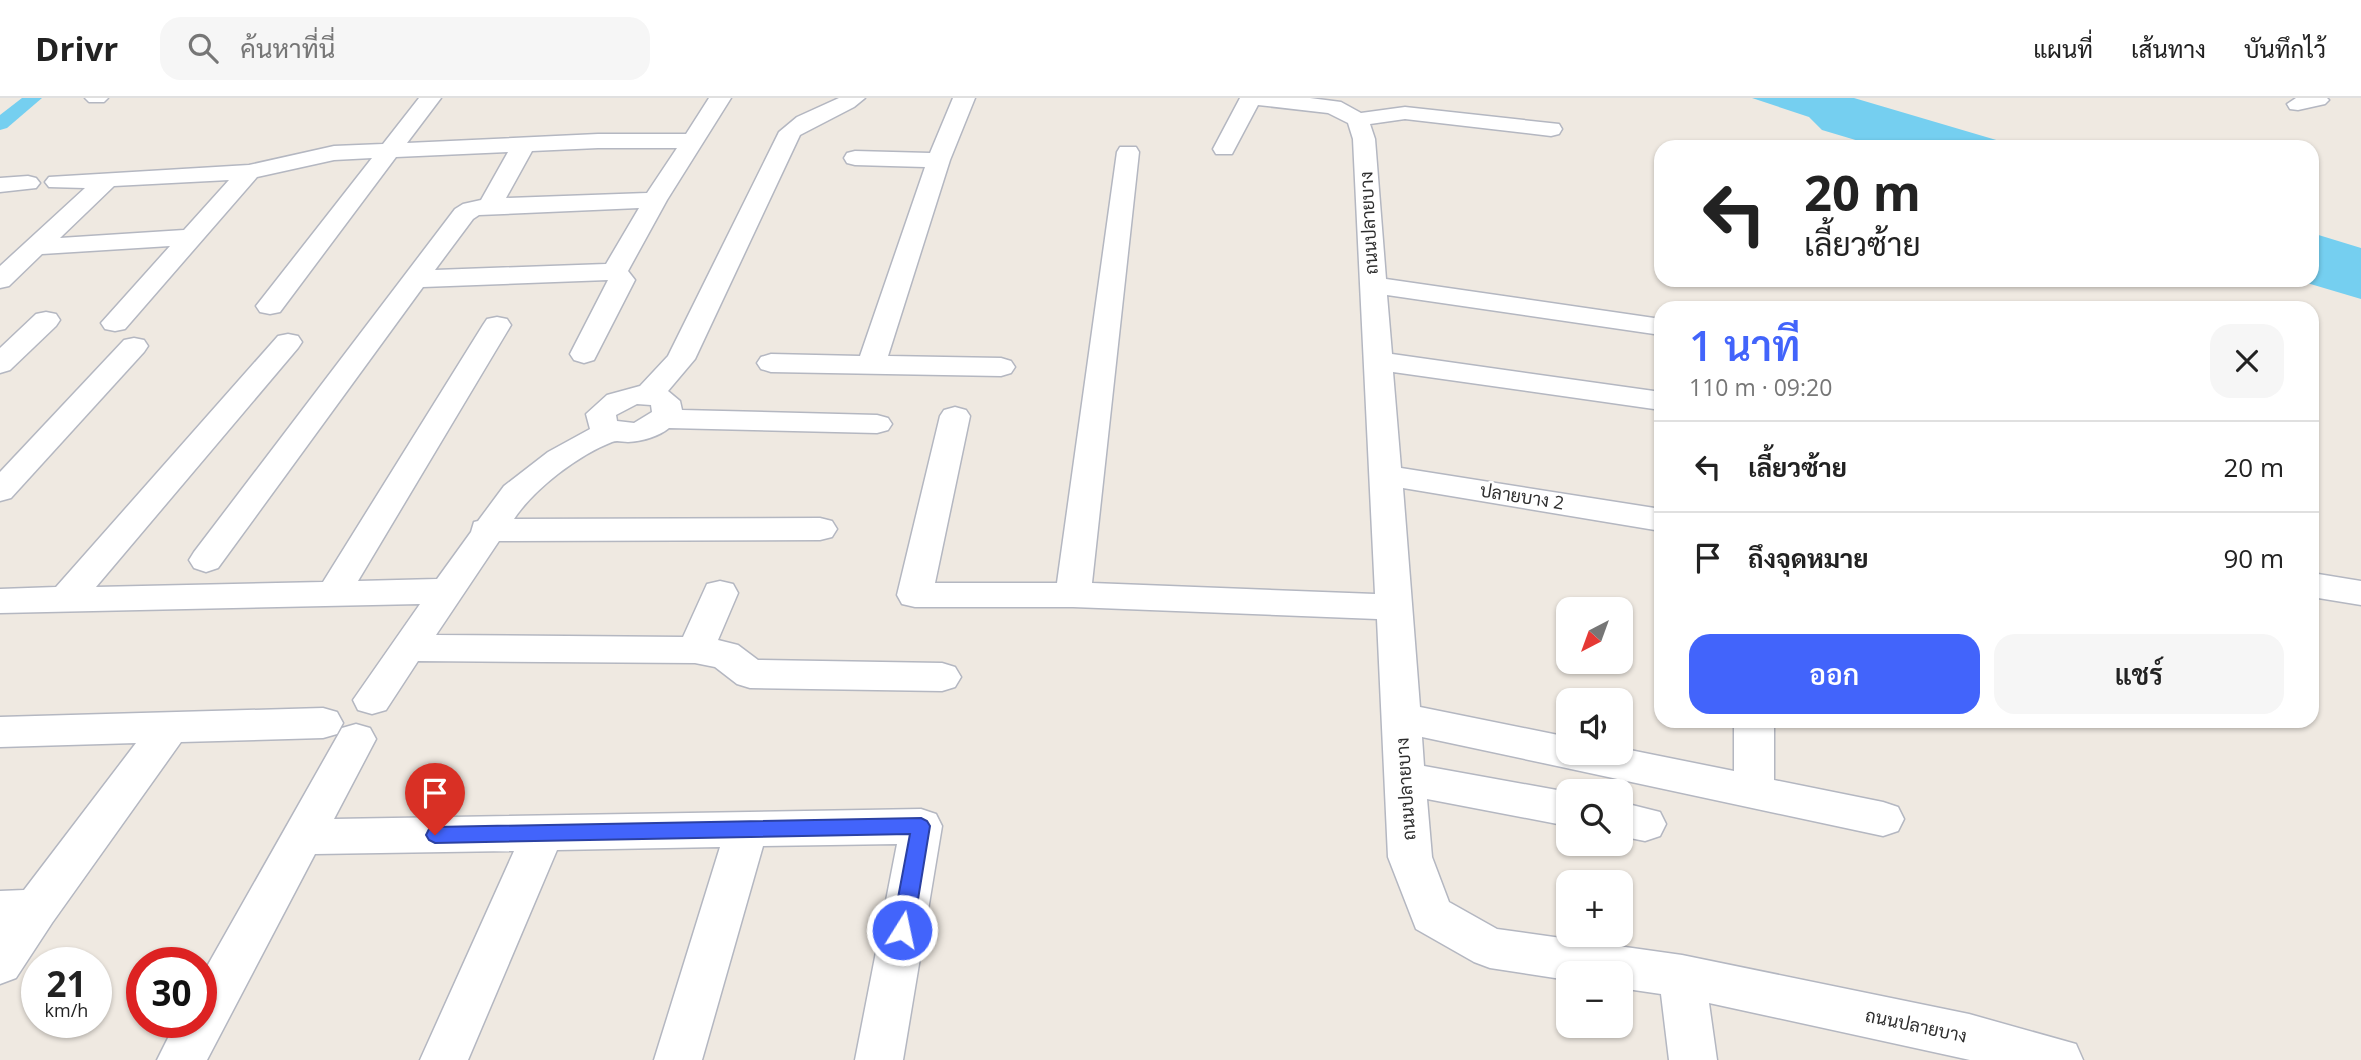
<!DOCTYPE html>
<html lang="th">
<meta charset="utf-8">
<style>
body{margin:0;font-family:"Open Sans",Sarabun,sans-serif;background:#f6f6f6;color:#222;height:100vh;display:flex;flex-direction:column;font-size:26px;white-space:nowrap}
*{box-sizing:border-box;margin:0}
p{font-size:23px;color:#767676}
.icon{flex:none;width:38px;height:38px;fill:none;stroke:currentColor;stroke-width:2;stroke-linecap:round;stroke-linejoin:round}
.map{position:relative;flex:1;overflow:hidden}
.details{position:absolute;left:1654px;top:203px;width:665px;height:427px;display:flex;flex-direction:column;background:#fff;border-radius:21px;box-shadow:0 2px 5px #0004}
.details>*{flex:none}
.guide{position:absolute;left:1654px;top:42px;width:665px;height:147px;border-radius:21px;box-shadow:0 2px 5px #0004;background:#fff;color:#222;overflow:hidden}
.needle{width:46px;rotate:221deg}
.tools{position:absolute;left:1556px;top:499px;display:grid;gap:14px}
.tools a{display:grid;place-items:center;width:77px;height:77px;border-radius:14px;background:#fff;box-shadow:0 2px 5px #0004;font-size:35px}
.speed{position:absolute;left:21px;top:849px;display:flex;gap:14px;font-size:35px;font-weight:700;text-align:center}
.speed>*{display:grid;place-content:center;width:91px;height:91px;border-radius:50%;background:#fff;box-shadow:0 2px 5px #0004;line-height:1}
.speed small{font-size:18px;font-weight:400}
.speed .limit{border:10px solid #d22;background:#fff;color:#111}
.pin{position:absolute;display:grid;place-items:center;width:60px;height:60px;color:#fff;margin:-72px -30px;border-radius:50% 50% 50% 0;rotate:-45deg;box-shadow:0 0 7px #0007}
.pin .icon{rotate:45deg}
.me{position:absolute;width:77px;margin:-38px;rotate:10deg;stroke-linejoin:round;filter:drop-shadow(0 0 5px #0008)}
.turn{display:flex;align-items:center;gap:24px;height:147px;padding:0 35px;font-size:32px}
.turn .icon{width:91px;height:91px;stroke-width:2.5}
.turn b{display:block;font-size:49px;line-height:60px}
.round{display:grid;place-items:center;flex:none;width:74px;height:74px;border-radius:21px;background:#f6f6f6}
.headline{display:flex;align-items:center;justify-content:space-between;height:119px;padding:0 35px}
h1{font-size:42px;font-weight:600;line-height:52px;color:#4264fb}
.action{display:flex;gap:14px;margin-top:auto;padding:14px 35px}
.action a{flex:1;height:80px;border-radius:21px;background:#4264fb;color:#fff;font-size:28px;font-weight:600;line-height:80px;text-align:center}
.action a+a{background:#f6f6f6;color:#222}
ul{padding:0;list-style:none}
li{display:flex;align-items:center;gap:21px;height:91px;padding:0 35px;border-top:2px solid #e0e0e0}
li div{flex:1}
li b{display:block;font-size:26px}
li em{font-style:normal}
header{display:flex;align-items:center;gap:42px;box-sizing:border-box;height:98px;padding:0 35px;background:#fff;border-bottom:2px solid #e0e0e0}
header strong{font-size:33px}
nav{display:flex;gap:38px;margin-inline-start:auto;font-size:24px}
.search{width:490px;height:63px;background:#f6f6f6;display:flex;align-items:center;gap:18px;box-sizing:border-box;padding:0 24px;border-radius:21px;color:#767676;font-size:26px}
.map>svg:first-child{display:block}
.water{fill:#75cff0}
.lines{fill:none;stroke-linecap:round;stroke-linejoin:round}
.canal{fill:#75cff0;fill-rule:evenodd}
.minor-casing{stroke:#b4b7c1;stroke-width:3}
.minor{fill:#fff;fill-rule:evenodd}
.route{fill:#4264fb;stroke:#2b41a3;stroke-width:2}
.labels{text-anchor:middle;stroke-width:5;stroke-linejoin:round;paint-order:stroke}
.street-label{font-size:18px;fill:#2e2e2e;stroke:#fff}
</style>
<header>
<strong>Drivr</strong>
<div class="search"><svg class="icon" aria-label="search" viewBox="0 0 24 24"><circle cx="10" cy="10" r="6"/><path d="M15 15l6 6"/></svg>ค้นหาที่นี่</div>
<nav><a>แผนที่</a><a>เส้นทาง</a><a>บันทึกไว้</a></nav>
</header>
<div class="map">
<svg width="2361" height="962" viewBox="0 0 2361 962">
<rect width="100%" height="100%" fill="#efe9e1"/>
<g class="water">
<polygon points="1752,0 1854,0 2020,49 1879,49 1822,32 1809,19"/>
<polygon points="2312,135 2361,150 2361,201 2297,182 2312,182"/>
</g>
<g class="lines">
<polygon class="canal" points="22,0 42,0 7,30 0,32 0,17"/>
<g class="minor-casing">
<g id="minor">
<polygon points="85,0 108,0 104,4 89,4"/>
<path d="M 419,0 L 441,0 L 407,45 L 598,36 L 686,36 L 709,0 L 731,0 L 667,102 L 628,173 L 635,182 L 594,262 L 584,265 L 574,262 L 570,256 L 608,182 L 423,189 L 218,470 L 206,474 L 194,470 L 189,462 L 194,454 L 455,111 L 463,106 L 481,102 L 508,54 L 396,59 L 280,214 L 270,216 L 260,214 L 256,208 L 372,60 L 334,62 L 257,79 L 125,231 L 115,233 L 105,231 L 101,225 L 170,148 L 42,156 L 9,188 L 0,190 L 0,168 L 85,90 L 49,89 L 45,84 L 49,79 L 249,67 L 334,48 L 383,46 ZM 598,50 L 677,50 L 647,95 L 506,100 L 532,53 ZM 229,82 L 184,132 L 60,140 L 114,88 ZM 639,110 L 606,166 L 435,172 L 473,121 L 479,117 Z"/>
<path d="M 839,0 L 865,0 L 854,9 L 800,37 L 695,261 L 668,293 L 680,303 L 682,312 L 877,317 L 888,320 L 892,326 L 888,332 L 877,335 L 669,330 C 658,339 642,343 628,344 C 622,344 617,342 612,344 C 578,357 534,391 514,421 L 820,420 L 832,423 L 837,431 L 832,439 L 820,442 L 499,443 L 436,537 L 683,539 L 707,486 L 720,483 L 733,486 L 738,495 L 718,542 L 738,547 L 758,562 L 942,565 L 955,569 L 961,579 L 955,589 L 942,593 L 750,590 L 737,586 L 715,569 L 695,565 L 418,563 L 386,612 L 372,616 L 358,612 L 353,602 L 420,506 L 0,515 L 0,491 L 56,489 L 278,238 L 288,236 L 298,238 L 302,244 L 298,250 L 96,489 L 323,484 L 483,227 L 487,221 L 497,219 L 507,221 L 511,227 L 358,483 L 437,481 L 471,434 L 474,424 L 478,423 L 504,388 L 548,354 L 590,331 L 586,316 L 607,297 L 640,288 L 668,258 L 779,34 L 797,19 ZM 637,306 L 651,307 L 652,314 L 634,325 L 617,323 L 616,317 Z"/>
<polygon points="953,0 975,0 950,62 888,258 1001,260 1011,263 1015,269 1011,275 1001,278 771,274 761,271 757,265 761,259 771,256 860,258 925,69 855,67 847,65 844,60 847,55 855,53 930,55"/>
<polygon points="1240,0 1310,0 1341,4 1361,15 1405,9 1559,26 1562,31 1559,36 1551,38 1405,21 1370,26 1375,41 1386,181 1661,221 1661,237 1387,197 1392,256 1661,294 1661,312 1393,274 1401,370 1661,411 1661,433 1403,390 1420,609 1568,639 1568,654 1620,654 1620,650 1734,673 1734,623 1774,623 1774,682 1883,704 1898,709 1904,721 1898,733 1883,738 1422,639 1424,668 1568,694 1568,728 1427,701 1432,759 1449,804 1497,831 1682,857 1969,916 2076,946 2083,962 1970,962 1709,905 1717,962 1669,962 1661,896 1620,890 1620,875 1568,875 1568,882 1490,870 1474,864 1416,831 1388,759 1377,521 1073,509 915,509 902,506 897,497 940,318 944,312 955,309 966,312 970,318 935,485 1057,485 1117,54 1120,49 1136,49 1139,54 1092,485 1375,496 1353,41 1348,25 1328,15 1258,7 1232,56 1216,56 1213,51"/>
<polygon points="2296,0 2327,0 2329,2 2325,6 2298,12 2290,11 2287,6"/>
<polygon points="28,78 36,80 40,85 36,90 0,94 0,80"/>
<polygon points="46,214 56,216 60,222 56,228 10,272 0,275 0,250 36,216"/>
<polygon points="134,240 144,242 148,248 144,254 11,400 0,403 0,374 124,242"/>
<polygon points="2312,475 2361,483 2361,507 2312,499"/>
<polygon points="323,610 337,614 343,625 337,636 323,640 181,644 52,825 16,880 0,886 0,793 24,792 136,645 0,649 0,619"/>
<polygon points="356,626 370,630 376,641 334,721 921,711 936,716 942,728 903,962 855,962 897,746 763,748 702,962 654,962 720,749 557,752 468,962 420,962 514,753 315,756 207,962 157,962 176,924 201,924 201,879 342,630"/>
<polygon points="1620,704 1660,714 1666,726 1660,738 1645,743 1620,738"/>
</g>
</g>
<use href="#minor" class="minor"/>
</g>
<polygon class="route" points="921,720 927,723 930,728 913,832 910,839 902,841 895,839 892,832 910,736 435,745 429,742 426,737 429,731 435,729"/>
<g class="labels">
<g class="street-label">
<text transform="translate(1369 125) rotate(-93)" y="6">ถนนปลายบาง</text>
<text transform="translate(1522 399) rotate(9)" y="6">ปลายบาง 2</text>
<text transform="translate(1406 691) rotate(-94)" y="6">ถนนปลายบาง</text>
<text transform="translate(1916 928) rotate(12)" y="6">ถนนปลายบาง</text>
</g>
</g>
</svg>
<div class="tools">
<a><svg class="needle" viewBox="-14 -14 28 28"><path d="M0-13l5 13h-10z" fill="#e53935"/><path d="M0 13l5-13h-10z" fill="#767676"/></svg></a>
<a><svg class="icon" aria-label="sound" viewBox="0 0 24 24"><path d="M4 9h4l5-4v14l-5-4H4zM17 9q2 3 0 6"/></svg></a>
<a><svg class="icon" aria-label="search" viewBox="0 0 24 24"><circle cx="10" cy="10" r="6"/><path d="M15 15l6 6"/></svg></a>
<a>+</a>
<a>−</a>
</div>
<div class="speed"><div>21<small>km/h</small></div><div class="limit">30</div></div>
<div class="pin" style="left:435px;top:737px;background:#d93025"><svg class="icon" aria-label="arrive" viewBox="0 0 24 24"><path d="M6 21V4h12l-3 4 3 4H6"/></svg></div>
<svg class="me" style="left:902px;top:832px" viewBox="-20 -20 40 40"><circle r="17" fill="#4264fb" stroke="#fff" stroke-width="3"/><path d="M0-11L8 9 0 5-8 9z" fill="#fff"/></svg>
<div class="guide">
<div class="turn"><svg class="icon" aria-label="left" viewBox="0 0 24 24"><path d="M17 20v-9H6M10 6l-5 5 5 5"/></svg><div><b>20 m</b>เลี้ยวซ้าย</div></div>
</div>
<section class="details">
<div class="headline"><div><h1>1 นาที</h1><p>110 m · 09:20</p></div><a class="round"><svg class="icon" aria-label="close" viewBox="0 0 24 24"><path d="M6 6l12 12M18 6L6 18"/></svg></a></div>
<ul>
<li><svg class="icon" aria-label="left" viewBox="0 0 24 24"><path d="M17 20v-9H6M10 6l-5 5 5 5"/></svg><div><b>เลี้ยวซ้าย</b></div><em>20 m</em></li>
<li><svg class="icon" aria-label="arrive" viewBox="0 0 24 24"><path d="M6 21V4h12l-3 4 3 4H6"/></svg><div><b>ถึงจุดหมาย</b></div><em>90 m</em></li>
</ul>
<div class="action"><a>ออก</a><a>แชร์</a></div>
</section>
</div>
